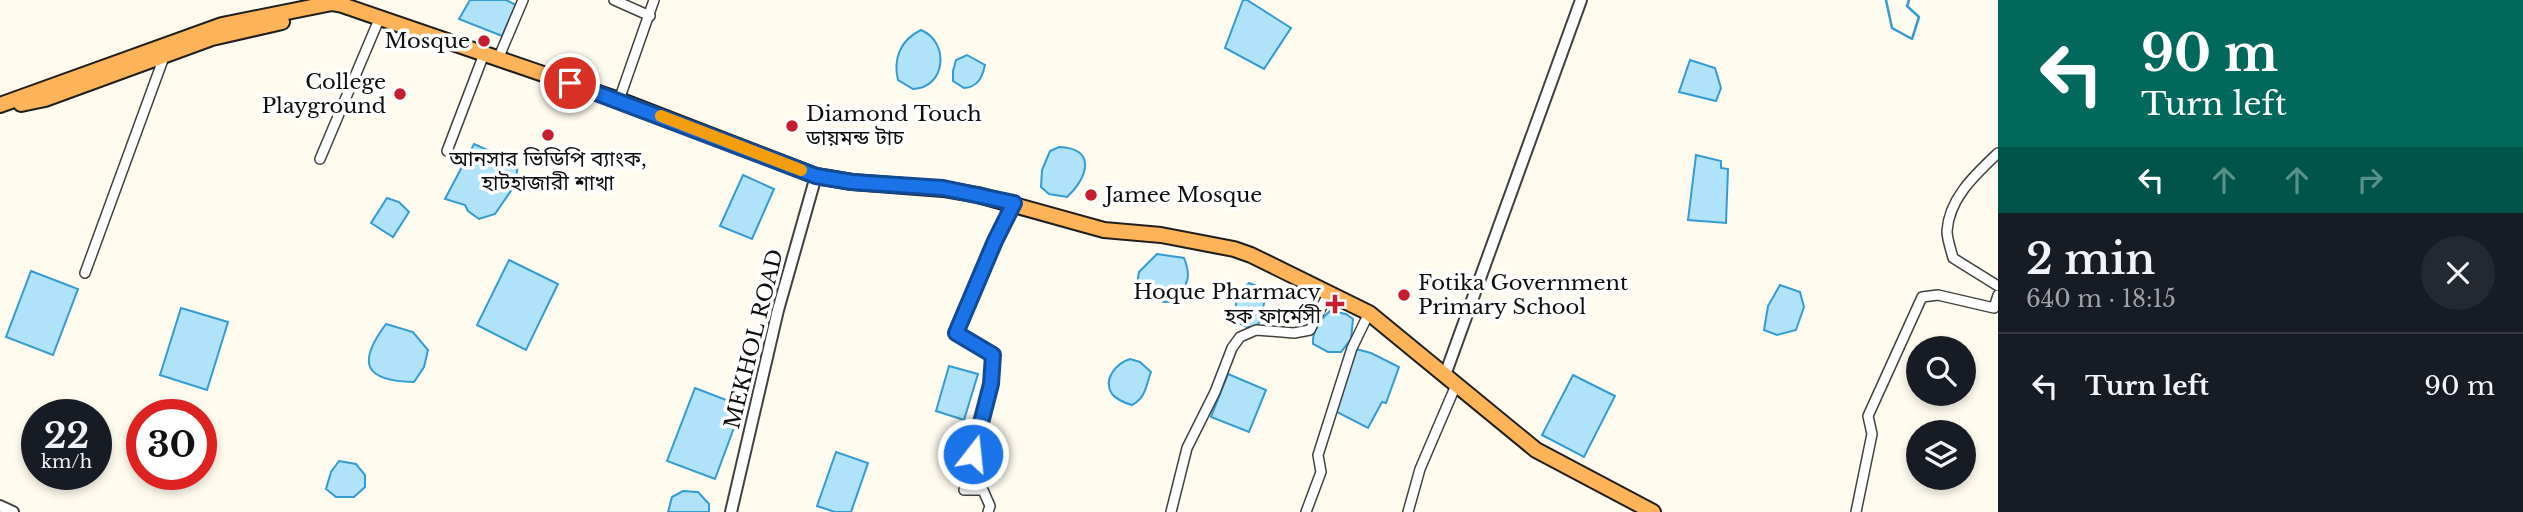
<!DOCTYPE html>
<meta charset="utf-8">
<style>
body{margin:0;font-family:"Libre Baskerville","Noto Sans Bengali",serif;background:#242831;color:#f1f3f6;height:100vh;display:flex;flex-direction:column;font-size:26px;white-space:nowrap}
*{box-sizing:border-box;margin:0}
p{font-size:23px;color:#9ea1a6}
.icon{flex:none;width:38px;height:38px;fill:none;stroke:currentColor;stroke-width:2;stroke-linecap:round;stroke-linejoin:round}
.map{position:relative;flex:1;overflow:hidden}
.sheet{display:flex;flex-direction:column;background:#171b24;width:525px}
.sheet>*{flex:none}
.top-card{background:#00695c;color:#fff;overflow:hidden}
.fabs{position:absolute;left:1906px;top:336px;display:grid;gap:14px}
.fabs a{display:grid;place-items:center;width:70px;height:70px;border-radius:50%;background:#171b24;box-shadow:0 4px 10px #0003;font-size:35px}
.speed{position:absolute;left:21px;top:399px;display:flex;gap:14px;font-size:35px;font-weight:700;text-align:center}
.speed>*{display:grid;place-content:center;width:91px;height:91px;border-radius:50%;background:#171b24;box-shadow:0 4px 10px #0003;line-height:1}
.speed small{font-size:18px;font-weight:400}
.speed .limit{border:10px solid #d22;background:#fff;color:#111}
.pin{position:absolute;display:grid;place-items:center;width:60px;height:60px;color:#fff;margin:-30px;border:4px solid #fff;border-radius:50%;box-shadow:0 2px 7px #0007}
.me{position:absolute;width:77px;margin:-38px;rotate:16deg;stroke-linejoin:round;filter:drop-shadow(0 0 5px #0008)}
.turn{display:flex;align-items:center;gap:24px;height:147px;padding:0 28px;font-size:32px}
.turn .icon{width:91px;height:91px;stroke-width:2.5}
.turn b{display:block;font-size:49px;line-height:60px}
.lanes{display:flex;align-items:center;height:66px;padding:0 28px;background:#0003;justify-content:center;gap:35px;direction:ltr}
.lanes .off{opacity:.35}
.round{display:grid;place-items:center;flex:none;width:74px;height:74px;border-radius:37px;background:#242831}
.headline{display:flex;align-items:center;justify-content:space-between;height:119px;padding:0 28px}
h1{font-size:42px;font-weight:600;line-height:52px}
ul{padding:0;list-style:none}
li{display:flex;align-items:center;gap:21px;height:105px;padding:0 28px;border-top:2px solid #363941}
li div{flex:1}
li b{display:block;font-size:26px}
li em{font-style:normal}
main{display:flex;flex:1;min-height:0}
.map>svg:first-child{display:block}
.water{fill:#b0e2f9;stroke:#339cd4;stroke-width:2}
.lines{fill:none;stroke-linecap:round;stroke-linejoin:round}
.stream{stroke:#339cd4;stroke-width:2.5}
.minor-casing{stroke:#414141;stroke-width:12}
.tertiary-casing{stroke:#414141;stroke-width:14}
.trunk-casing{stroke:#1f1f1f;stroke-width:18}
.minor{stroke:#fff;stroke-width:9}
.tertiary{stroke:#fff;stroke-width:10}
.trunk{stroke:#feb358;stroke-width:14}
.route-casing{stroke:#114b97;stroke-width:18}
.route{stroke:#1a73e8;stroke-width:12}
.slow{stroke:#f59e0b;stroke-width:12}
.poi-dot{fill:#c61e2e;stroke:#fff;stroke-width:2.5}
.labels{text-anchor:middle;stroke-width:7;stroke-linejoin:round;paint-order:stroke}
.poi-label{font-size:21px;fill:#0e0e0e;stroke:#fff;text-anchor:end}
.street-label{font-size:21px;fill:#0e0e0e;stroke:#fff}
</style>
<main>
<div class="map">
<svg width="1998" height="512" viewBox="0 0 1998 512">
<rect width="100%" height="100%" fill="#fffbef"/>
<g class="water">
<polygon points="470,0 506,0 516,5 502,36 459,19"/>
<polygon points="1243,0 1247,0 1291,28 1264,69 1225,48"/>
<path d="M 921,30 C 950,42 946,88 913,89 L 898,80 C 893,59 900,40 921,30 Z"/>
<path d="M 967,55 L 985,65 C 982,78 978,87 964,88 L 953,81 L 953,71 L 956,60 Z"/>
<polygon points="1690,60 1715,68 1721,88 1716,101 1679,92"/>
<polygon points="474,144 518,164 515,185 495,214 479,219 468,211 465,205 445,199"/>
<path d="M 1059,147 C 1097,148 1088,178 1067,197 L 1049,194 L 1041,187 L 1042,170 L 1050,151 Z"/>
<polygon points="1696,155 1721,161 1721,168 1728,169 1726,223 1688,220"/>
<polygon points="743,175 774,189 752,239 720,226"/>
<polygon points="387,198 399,202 409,212 393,237 371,223"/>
<path d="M 1157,254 L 1184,258 C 1192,278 1187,283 1177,301 C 1161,305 1148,298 1137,285 L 1139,272 Z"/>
<polygon points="509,260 558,284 526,350 477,325"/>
<polygon points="31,271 78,289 53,355 6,337"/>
<path d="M 1249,283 L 1260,287 L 1266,296 L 1259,323 L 1255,327 L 1247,327 L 1239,323 C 1232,309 1236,292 1249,283 Z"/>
<polygon points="1780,285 1800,292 1804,307 1796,330 1777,335 1764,330 1768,306"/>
<polygon points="181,308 228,322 207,390 160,375"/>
<path d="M 1330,311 L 1346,314 L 1353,319 L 1351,339 L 1341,352 L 1328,352 L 1313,344 C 1312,330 1320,320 1330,311 Z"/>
<path d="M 386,324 L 413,332 L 428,350 L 424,367 L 414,382 C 365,381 356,364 386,324 Z"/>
<polygon points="1356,349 1371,353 1399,367 1386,403 1382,402 1368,428 1335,411"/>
<path d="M 1130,359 L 1140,362 L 1151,372 C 1146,385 1146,398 1132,405 C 1125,403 1117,400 1112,394 C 1102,379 1117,363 1130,359 Z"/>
<polygon points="949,366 978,374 964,420 936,411"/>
<polygon points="1228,374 1266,390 1249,432 1211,417"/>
<polygon points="1573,375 1615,396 1584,457 1542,435"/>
<polygon points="695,388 742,406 715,479 667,461"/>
<polygon points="836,452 868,463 851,512 835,512 817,506"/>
<polygon points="339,461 356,464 365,475 365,487 354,497 336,497 326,489 331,472"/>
<polygon points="683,491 698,492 709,504 709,512 668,512 672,497"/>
</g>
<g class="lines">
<polyline class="stream" points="1886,0 1892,28 1912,39 1919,17 1907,6 1909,0"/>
<g class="minor-casing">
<g id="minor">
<polyline points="614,0 650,16"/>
<polyline points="498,59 523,0"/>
<polyline points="619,100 654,0"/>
<polyline points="447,151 484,54"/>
<path d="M 1998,153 C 1976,174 1949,198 1947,231 C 1947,239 1951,250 1953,258 L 1998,286"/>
<polyline points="320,159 380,17"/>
<polyline points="85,273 164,57"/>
<polyline points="988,512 990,506 983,490 964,490 991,384 993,355 956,333 995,241 1014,203"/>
<polyline points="1171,512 1187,448 1215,392 1232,348 1240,337 1256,330 1294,333 1310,330 1329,292"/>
<polyline points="1306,512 1321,472 1318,455 1352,348 1369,313"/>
<polyline points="1408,512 1420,469 1456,385"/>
<polyline points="1856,512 1872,434 1868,416 1922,297 1938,295 1994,308 1998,295"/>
</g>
</g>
<g class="tertiary-casing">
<g id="tertiary">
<polyline points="1445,375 1581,0"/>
<polyline points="0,506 13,512"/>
<polyline points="731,512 778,310 816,176"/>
</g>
</g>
<g class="trunk-casing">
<g id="trunk">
<polyline points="21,104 45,99 212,38 282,22"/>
<polyline points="0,105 222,25 332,3 342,5 619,100 816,176 852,182 943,189 978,195 1104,230 1161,235 1234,249 1251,255 1369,313 1536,450 1653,512"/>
</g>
</g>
<use href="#minor" class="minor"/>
<use href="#tertiary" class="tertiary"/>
<use href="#trunk" class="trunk"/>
</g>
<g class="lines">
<g class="route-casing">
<polyline id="route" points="570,83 816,176 852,182 943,188 1014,203 995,241 956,333 993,355 991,384 973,454"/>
</g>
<use href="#route" class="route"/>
<polyline class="slow" points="661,116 801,170"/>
</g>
<g class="poi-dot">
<circle cx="484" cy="41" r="7"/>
<circle cx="400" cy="94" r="7"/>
<circle cx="792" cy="126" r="7"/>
<circle cx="548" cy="135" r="7"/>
<circle cx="1091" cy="195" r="7"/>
<circle cx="1404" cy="295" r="7"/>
<path d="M1331.5 293.5h7v7h7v7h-7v7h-7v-7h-7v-7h7z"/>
</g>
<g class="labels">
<g class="poi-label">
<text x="470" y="48">Mosque</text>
<text x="386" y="89">College<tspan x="386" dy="24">Playground</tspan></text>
<text x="806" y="121" text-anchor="start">Diamond Touch<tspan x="806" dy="24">ডায়মন্ড টাচ</tspan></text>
<text x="548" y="166" text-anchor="middle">আনসার ভিডিপি ব্যাংক,<tspan x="548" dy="24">হাটহাজারী শাখা</tspan></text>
<text x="1105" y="202" text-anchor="start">Jamee Mosque</text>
<text x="1418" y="290" text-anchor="start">Fotika Government<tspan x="1418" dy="24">Primary School</tspan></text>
<text x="1321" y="299">Hoque Pharmacy<tspan x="1321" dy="24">হক ফার্মেসী</tspan></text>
</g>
<g class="street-label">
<text transform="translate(754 339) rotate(-76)" y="7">MEKHOL ROAD</text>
</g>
</g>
</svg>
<div class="fabs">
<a><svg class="icon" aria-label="search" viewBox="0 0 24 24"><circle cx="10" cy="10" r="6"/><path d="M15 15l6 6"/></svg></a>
<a><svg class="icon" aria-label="layers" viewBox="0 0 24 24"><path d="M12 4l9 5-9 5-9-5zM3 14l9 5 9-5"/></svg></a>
</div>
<div class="speed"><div>22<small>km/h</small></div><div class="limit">30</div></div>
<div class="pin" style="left:570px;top:83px;background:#d93025"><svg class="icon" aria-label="arrive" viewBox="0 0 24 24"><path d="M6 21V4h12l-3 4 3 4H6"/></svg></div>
<svg class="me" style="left:973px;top:454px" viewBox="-20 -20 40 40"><circle r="17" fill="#1a73e8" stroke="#fff" stroke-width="3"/><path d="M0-11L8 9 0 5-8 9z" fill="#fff"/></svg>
</div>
<section class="sheet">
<div class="top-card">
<div class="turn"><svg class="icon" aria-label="left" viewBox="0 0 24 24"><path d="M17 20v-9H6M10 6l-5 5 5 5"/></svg><div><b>90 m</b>Turn left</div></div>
<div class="lanes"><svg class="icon" aria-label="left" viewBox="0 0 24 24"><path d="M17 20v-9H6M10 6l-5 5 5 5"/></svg><svg class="icon off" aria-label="ahead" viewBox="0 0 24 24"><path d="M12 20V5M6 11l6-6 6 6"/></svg><svg class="icon off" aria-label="ahead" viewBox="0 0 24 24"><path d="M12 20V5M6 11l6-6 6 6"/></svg><svg class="icon off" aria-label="right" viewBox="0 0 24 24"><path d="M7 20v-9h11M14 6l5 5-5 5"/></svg></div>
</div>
<div class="headline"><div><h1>2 min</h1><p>640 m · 18:15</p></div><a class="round"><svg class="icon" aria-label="close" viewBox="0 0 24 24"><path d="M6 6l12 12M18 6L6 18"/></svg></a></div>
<ul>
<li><svg class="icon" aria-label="left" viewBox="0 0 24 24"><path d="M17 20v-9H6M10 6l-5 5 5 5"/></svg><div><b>Turn left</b></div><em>90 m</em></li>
</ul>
</section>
</main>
